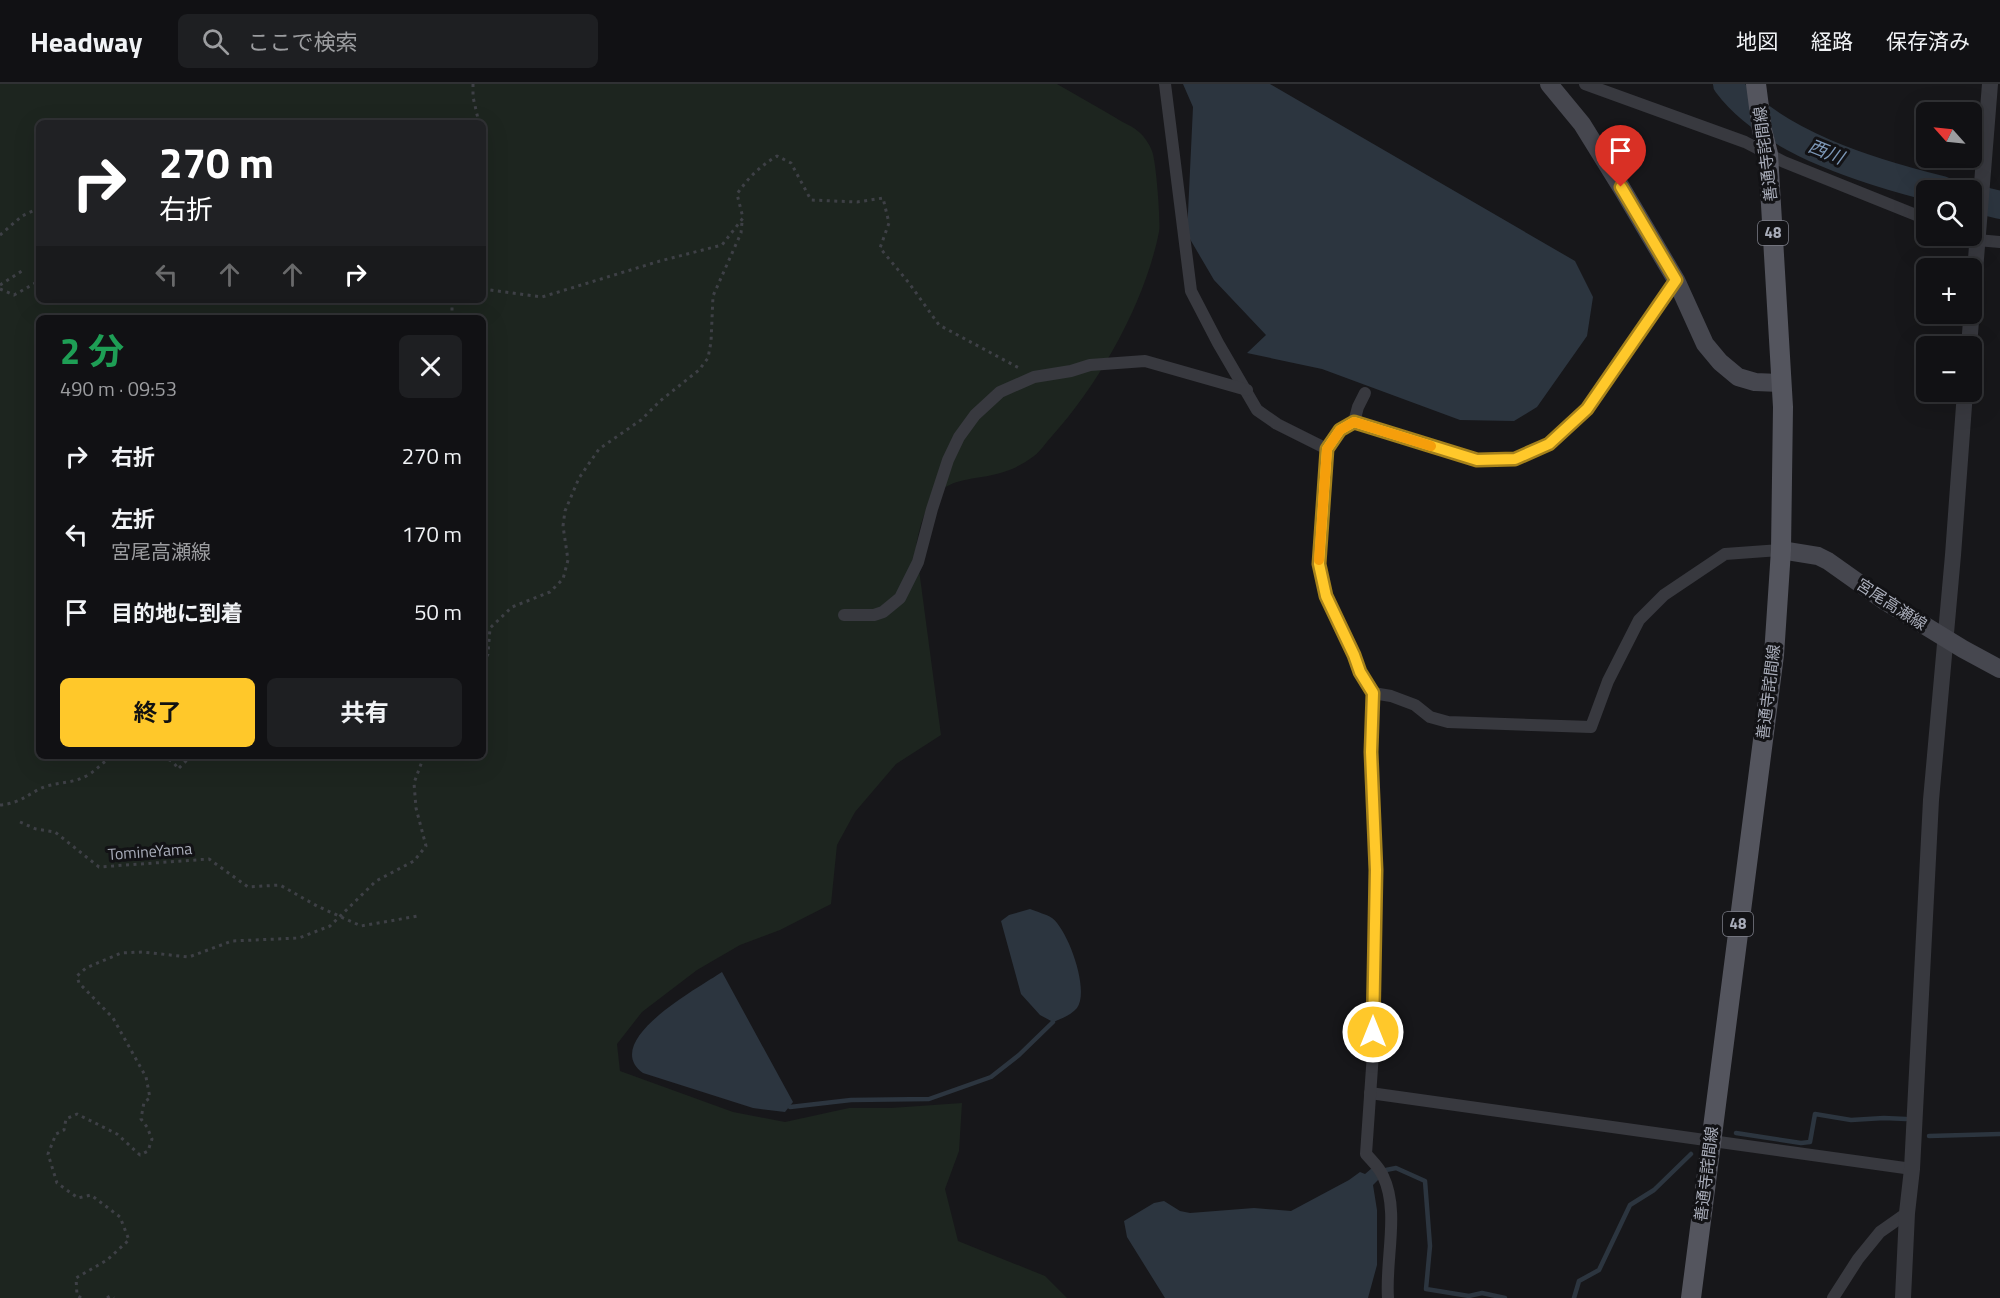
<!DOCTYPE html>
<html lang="ja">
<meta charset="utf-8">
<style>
body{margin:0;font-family:"Titillium Web","Noto Sans JP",sans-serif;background:#1e1f22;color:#f1f3f6;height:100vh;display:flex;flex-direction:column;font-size:22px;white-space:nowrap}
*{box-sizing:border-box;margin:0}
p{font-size:20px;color:#9c9da0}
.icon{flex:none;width:33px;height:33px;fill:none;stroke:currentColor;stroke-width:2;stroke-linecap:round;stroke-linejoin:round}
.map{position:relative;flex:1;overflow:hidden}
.sheet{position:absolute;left:36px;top:231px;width:450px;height:444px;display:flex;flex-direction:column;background:#111114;border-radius:9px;box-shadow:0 6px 24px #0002,0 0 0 2px #303134}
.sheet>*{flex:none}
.hud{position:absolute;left:36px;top:36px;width:450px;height:183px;border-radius:9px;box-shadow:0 6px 24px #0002,0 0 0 2px #303134;background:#202124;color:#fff;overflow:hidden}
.needle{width:39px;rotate:297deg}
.fabs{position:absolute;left:1916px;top:18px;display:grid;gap:12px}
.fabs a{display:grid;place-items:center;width:66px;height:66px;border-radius:9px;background:#111114;box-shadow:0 6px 24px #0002,0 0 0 2px #303134;font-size:30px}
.pin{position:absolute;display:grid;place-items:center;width:51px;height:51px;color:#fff;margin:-62px -26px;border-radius:50% 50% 50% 0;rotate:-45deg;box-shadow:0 0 6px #0007}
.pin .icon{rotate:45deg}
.me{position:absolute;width:66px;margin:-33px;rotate:0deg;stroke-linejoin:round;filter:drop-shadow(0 0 4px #0008)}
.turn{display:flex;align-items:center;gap:21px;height:126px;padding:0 24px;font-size:27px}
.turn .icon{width:78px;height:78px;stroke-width:2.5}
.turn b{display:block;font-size:42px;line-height:51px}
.lanes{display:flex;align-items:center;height:57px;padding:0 24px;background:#0003;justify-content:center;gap:30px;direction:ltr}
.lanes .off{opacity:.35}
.round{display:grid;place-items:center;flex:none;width:63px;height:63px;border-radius:9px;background:#1e1f22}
.overview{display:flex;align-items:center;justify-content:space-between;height:102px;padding:0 24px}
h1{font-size:36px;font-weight:700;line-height:45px;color:#1e9e55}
.cta{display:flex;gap:12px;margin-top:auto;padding:12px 24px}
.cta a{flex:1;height:69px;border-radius:9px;background:#ffc82a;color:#111;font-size:24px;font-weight:700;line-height:69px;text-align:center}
.cta a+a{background:#1e1f22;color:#f1f3f6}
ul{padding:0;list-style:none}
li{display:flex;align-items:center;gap:18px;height:78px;padding:0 24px}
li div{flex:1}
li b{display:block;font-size:22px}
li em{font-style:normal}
header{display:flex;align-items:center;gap:36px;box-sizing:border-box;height:84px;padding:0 30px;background:#111114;border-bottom:2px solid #303134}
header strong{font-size:28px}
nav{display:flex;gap:33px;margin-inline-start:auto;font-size:21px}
.search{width:420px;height:54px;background:#1e1f22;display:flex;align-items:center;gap:15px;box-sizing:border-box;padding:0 21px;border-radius:9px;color:#9c9da0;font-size:22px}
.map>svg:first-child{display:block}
.green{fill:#1d251f;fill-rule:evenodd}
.water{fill:#2c353f}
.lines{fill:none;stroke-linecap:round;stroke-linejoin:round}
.stream{stroke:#2c353f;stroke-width:4.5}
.river{stroke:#2c353f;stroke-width:28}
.path{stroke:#3e4046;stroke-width:3;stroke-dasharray:3 4.5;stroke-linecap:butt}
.minor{stroke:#38393f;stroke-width:12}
.tertiary{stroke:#38393f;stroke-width:16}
.secondary{stroke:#46474f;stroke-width:18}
.primary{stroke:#54555e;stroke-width:20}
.route-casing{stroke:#a6821b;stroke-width:15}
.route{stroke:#ffc82a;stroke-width:10}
.slow{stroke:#f59e0b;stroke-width:10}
.labels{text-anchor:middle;stroke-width:6;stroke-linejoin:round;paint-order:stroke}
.shield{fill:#121215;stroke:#7c7e88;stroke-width:1.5}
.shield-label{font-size:15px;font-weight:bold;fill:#a9adba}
.street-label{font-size:16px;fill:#a9adba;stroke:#121215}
.water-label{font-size:18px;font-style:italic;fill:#7d98b8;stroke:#121215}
</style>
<header>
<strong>Headway</strong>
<div class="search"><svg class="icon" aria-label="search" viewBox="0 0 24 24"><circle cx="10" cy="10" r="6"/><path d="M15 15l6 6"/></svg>ここで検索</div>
<nav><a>地図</a><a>経路</a><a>保存済み</a></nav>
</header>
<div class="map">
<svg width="2000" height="1214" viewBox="0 0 2000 1214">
<rect width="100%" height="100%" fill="#17171a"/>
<path class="green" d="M 0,0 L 1057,0 C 1076,11 1096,22 1116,34 C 1123,39 1133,42 1139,48 C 1144,52 1150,61 1152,67 C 1156,76 1161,139 1159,148 C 1145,218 1100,299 1052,352 C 1046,358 1041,367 1034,372 C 980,414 932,366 916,463 L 941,651 L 896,680 L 855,728 L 837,761 L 831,820 L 780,846 L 740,861 L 697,886 L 642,928 L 617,960 L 620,987 L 733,1028 L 785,1038 L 849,1024 L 891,1024 L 962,1019 L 959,1067 L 945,1105 L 958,1157 L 1045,1192 L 1067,1214 L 0,1214 ZM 39,39 L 483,39 L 483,216 L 39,216 ZM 39,234 L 483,234 L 483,672 L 39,672 Z"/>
<g class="water">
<polygon points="1183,0 1270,0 1575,177 1593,213 1587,252 1537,323 1514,337 1460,336 1322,285 1247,269 1266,251 1214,196 1187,150 1193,23"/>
<path d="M 1030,825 C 1037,828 1046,830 1052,834 C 1068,846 1090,906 1077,924 C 1071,931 1061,935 1053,938 L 1040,931 L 1021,910 L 1001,837 L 1009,831 Z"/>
<path d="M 722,888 L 793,1018 L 785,1028 L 753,1024 L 643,989 C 599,957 700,903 722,888 Z"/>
<polygon points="1372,1084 1379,1095 1373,1101 1377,1126 1377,1181 1368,1214 1165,1214 1127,1153 1124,1137 1154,1119 1164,1117 1180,1127 1190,1129 1254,1124 1291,1127 1349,1096 1360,1088 1365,1090"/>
</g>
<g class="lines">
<g class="stream">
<polyline points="790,1023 851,1016 929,1015 991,993 1019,971 1053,938"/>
<polyline points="1736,1049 1801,1059 1810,1058 1815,1030 1851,1036 1884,1034 1906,1035"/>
<polyline points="1929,1052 2000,1050"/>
<polyline points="1386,1086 1396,1084 1425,1097 1430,1162 1426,1205 1469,1212 1482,1209 1505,1214"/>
<polyline points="1574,1214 1579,1197 1599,1186 1630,1121 1654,1106 1691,1070"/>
</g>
<g class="river">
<path d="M 1727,0 C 1771,59 1873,89 1942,106"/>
<polyline points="1971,114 2000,121"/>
</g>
<g class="path">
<polyline points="473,0 473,13 479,39"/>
<polyline points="0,151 22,132 39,124"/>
<polyline points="0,201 25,185"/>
<polyline points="0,205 14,211 39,197"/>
<path d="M 483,205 L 542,213 L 660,177 L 722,161 L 743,134 L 737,110 C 748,94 760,82 777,72 L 791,79 L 811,116 L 857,118 L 883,114 L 889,139 L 880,164 L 909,199 L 939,241 L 1019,284"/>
<polyline points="452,216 452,234"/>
<polyline points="483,579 488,570 490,544 512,523 550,508 563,495 568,476 563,442 565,427 579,394 599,365 641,336 660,317 699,286 708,274 711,258 713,212 741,149 742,138"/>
<path d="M 147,672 L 153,675 C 164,673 172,674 178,685 L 191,672"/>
<path d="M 0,721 C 23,719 29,708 47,702 C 61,698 75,699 88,691 C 98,685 103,677 114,672"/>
<polyline points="20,738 36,745 55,748 99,783 209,775 248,803 280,801 317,822 361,842 418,832"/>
<polyline points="81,1214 77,1211 76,1194 107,1176 129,1156 120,1133 91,1111 78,1114 57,1099 48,1070 56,1050 64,1046 66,1035 77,1030 117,1050 140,1071 148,1067 152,1055 147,1043 141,1035 144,1018 150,1014 146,993 113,934 79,899 77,892 86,884 121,869 142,868 189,873 232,857 299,854 330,842 376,797 414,777 426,762 416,724 414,699 424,672"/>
<polyline points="107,1214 110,1212 114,1214"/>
</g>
<g class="minor">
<polyline points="1165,0 1191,207 1218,259 1257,326 1277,340 1327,365"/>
<polyline points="1585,0 1745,58 1784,78 1926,135"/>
<polyline points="1966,152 1977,156 2000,158"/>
<polyline points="1354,338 1358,323 1365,309"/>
<polyline points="844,531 874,531 883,528 900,514 918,478 932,425 948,376 959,353 975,331 1000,308 1034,293 1071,287 1090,281 1145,277 1247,306"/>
<polyline points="1373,609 1391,612 1415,621 1430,633 1448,638 1591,643 1608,597 1639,536 1664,511 1725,470 1781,466"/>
<polyline points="1370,1009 1912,1085"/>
<path d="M 1388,1214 C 1385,1176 1400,1127 1383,1092 C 1379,1083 1372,1077 1366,1070 L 1373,969 L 1375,785 L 1371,668 L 1373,609 L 1360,588 L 1354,571 L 1326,512 L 1319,480 L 1327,365 L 1340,346 L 1354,338 L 1477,376 L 1515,375 L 1549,360 L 1587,325 L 1676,196"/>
<polyline points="1833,1214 1858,1175 1880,1148 1907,1129"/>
</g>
<g class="tertiary">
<polyline points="1969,262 1990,0"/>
<polyline points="1903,1214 1907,1129 1912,1085 1931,716 1953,471 1965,308"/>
</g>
<g class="secondary">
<polyline points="1549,0 1582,40 1621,103 1676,196 1705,260 1720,278 1738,293 1755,298 1782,299"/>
<polyline points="1781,466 1818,472 1828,477 1883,516 1963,565 2000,585"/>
</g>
<polyline class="primary" points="1691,1214 1774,571 1781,466 1783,323 1768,70 1762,46 1756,0"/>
</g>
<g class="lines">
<g class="route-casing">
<polyline id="route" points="1373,948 1376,786 1371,668 1373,609 1360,588 1354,571 1326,512 1319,480 1327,365 1340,346 1354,338 1477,376 1515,375 1549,360 1587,325 1676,196 1621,103"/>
</g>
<use href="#route" class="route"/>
<polyline class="slow" points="1319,476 1327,365 1340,346 1354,338 1431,362"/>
</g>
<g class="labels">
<g class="shield">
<rect x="1758" y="137" width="30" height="24" rx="4.5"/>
<rect x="1723" y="828" width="30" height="24" rx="4.5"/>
</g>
<g class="shield-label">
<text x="1773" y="154">48</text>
<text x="1738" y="845">48</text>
</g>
<g class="street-label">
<text transform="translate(1765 70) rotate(-97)" y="6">善通寺詫間線</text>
<text transform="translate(1892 520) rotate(33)" y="6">宮尾高瀬線</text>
<text transform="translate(1768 608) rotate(-83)" y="6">善通寺詫間線</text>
<text transform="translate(150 767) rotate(-4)" y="6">TomineYama</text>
<text transform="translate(1706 1090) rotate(-83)" y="6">善通寺詫間線</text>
</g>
<g class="water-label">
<text transform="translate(1826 68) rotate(22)" y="6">西川</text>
</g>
</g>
</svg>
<div class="fabs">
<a><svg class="needle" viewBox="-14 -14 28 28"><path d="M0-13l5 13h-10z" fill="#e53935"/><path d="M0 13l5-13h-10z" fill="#9c9da0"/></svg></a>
<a><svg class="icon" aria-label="search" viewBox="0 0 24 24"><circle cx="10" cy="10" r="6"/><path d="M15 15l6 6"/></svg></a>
<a>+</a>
<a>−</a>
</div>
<div class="pin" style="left:1621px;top:103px;background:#d93025"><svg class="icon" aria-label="arrive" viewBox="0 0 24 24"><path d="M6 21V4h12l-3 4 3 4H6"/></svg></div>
<svg class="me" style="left:1373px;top:948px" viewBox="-20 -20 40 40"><circle r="17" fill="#ffc82a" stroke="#fff" stroke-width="3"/><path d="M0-11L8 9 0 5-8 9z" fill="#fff"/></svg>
<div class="hud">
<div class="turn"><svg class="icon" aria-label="right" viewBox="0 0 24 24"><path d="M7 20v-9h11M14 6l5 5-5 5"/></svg><div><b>270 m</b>右折</div></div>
<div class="lanes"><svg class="icon off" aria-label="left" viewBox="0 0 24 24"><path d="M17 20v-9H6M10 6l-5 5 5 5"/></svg><svg class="icon off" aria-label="ahead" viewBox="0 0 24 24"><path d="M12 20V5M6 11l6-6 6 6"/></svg><svg class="icon off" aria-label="ahead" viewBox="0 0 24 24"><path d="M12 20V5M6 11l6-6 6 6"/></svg><svg class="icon" aria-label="right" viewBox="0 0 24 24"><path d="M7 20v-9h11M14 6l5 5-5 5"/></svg></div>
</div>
<section class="sheet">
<div class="overview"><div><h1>2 分</h1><p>490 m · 09:53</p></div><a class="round"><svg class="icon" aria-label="close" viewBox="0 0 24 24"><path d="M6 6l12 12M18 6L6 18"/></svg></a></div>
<ul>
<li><svg class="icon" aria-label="right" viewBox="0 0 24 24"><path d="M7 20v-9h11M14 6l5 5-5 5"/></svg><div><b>右折</b></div><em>270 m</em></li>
<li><svg class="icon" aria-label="left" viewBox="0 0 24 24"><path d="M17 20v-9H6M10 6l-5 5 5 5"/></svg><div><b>左折</b><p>宮尾高瀬線</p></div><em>170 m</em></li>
<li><svg class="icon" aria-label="arrive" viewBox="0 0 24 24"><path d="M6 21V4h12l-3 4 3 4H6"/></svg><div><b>目的地に到着</b></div><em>50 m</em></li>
</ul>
<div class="cta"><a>終了</a><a>共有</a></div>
</section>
</div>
